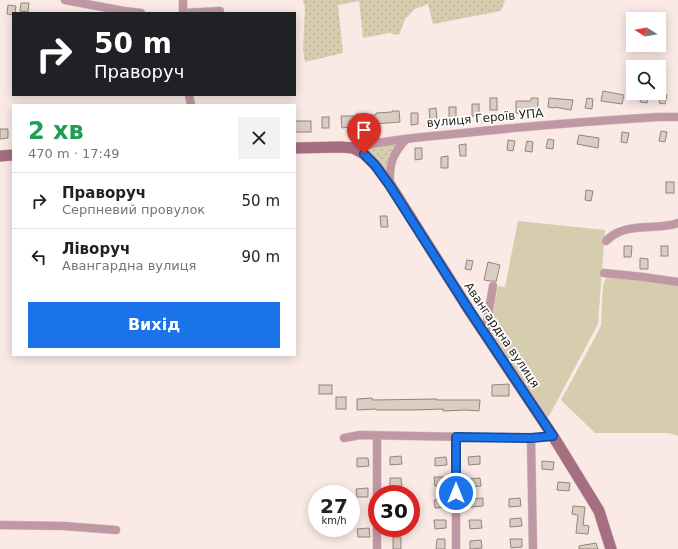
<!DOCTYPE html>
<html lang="uk">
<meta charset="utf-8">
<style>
body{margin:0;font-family:"DejaVu Sans",sans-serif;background:#f2f2f2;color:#222;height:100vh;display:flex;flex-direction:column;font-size:15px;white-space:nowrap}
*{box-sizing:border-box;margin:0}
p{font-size:13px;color:#767676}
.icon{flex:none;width:22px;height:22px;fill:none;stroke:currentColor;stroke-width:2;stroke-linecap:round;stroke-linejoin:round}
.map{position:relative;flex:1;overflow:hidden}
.details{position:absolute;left:12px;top:104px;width:284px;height:252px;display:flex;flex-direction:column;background:#fff;border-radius:0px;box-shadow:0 2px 10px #0003}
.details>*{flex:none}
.guide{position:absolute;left:12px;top:12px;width:284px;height:84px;border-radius:0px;box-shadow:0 2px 10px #0003;background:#202124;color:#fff;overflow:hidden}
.needle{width:26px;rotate:281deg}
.controls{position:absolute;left:626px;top:12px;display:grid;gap:8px}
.controls a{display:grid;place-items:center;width:40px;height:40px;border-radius:0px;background:#fff;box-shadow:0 2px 10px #0003;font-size:20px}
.speed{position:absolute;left:308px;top:485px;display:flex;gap:8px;font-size:20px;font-weight:700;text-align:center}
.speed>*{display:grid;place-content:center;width:52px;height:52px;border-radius:50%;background:#fff;box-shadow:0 2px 10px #0003;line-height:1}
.speed small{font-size:10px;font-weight:400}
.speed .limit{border:6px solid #d22;background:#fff;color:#111}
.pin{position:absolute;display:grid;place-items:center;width:34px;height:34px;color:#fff;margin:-41px -17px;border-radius:50% 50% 50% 0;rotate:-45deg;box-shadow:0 0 4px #0007}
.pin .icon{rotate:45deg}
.me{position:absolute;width:44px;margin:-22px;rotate:0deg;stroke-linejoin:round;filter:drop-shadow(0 0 3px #0008)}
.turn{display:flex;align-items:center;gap:14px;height:84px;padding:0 16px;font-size:18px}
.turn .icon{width:52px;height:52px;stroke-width:2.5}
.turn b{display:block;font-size:28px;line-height:34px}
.round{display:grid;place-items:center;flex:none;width:42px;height:42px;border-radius:0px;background:#f2f2f2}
.head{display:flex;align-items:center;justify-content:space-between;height:68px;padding:0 16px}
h1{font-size:24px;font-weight:700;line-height:30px;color:#1e9e55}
.button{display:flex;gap:8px;margin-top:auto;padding:8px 16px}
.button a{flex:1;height:46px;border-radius:0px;background:#1a73e8;color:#fff;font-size:16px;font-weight:700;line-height:46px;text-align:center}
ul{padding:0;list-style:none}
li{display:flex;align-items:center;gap:12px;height:56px;padding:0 16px;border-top:1px solid #e0e0e0}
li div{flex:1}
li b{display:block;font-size:15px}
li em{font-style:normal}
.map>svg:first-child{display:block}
.grass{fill:url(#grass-dots)}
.garden{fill:#d6cdaf}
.building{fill:#dacec3;stroke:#92867c}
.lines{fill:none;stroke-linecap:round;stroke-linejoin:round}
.street-casing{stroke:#d4c5c2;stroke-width:9}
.secondary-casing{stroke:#d4c5c2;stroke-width:12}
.street{stroke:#bf98a4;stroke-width:8}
.secondary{stroke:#a66e81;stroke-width:11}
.route-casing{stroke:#114b97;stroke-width:10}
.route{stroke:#1a73e8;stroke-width:7}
.labels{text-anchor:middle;stroke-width:3.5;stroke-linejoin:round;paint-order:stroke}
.street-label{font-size:12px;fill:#282120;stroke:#fff}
</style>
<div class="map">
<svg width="678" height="549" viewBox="0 0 678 549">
<defs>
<pattern id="grass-dots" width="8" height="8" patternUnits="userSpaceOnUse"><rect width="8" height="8" fill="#d6cdaf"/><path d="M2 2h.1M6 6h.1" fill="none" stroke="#b8b096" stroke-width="1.8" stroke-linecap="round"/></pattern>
</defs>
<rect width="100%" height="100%" fill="#fae9e5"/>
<g class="grass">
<polygon points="303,0 505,0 501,11 433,24 428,4 415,9 405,19 399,35 389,33 363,38 359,1 338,5 343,53 305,62 303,49 305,8"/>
<polygon points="401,141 388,176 370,154 369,150 371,147"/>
</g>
<g class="garden">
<polygon points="518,221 605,230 598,324 549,416 545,418 489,333 498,286 505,287"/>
<polygon points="607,277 678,284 678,436 669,433 595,433 561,400 598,332 601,325 603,285 605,280"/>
</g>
<g class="building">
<polygon points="21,3 29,3 28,12 20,11"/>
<polygon points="8,5 16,6 15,13 13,13 13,15 7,14"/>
<polygon points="603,91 624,95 622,104 601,101"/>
<polygon points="642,93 648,93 647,103 640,102"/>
<polygon points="661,94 667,95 665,104 659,103"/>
<rect x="490" y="98" width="7" height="12"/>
<polygon points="531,98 538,98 538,110 523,111 523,113 516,113 516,101 531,101"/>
<polygon points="549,98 573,100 571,110 554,107 554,108 548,107"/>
<polygon points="587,98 593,99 592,109 585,108"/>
<rect x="472" y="104" width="7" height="12"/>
<rect x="449" y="107" width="7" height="12"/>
<polygon points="436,108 437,120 430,120 429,109"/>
<polygon points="392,111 399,111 400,122 374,124 374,126 367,126 367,125 349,126 349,127 342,128 341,116 356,116 356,114 363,114 363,115 376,115 376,113 392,112"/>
<polygon points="411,113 418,113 418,124 411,125"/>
<rect x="322" y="117" width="7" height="11"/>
<rect x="295" y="121" width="16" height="11"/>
<polygon points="0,129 8,129 8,138 0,139"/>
<polygon points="661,131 667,132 665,142 659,141"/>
<polygon points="622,132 629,133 627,143 621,142"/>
<polygon points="579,135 599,138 598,148 577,144"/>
<polygon points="548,139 554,140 553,149 546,148"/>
<polygon points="508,140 515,141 513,151 507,150"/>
<polygon points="527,141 533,142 532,152 525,151"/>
<polygon points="466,144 466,156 460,156 459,145"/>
<polygon points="415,148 422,148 422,159 415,160"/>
<polygon points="448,156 448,168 441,168 441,157"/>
<rect x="666" y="182" width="8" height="11"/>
<polygon points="586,190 593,191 591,201 585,200"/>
<polygon points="380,216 387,216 388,227 381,227"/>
<polygon points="624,246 632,246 631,257 624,257"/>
<rect x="661" y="246" width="7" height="10"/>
<polygon points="640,258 648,259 648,269 640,269"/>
<polygon points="467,260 473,261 471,270 465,269"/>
<polygon points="488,262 500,265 496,282 494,281 490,281 484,280"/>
<polygon points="509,384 509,396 492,396 492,385"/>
<rect x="319" y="385" width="13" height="9"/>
<rect x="336" y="397" width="10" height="12"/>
<polygon points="372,398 373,400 437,399 437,400 480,400 479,411 466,410 443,411 443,409 414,410 376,410 376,409 357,410 357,399"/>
<polygon points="401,456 402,464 390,465 390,457"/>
<polygon points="480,456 480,464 469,465 468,457"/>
<polygon points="446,457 447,465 435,466 435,458"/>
<polygon points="357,458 368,458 369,466 357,467"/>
<polygon points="542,461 554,462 553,470 542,469"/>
<polygon points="434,477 446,477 446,485 435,486"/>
<polygon points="390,478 401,478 402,486 390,487"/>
<polygon points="480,478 481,486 469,487 469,479"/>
<polygon points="558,482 570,483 569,491 557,490"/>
<polygon points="368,488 368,497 357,497 356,489"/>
<polygon points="483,498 483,506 471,507 471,499"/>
<polygon points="520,498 521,506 509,507 509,499"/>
<polygon points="446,499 446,507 435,508 434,500"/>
<polygon points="573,506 585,507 583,525 589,526 588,534 576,533 578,515 572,514"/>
<polygon points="521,518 522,526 510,527 510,519"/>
<polygon points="434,520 446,520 446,528 435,529"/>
<polygon points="469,520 481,520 482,528 470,529"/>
<polygon points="369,528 370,537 358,537 357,529"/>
<rect x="393" y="537" width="8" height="12"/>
<polygon points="437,539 445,539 445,549 436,549"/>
<polygon points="510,539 522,539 522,547 511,548"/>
<polygon points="481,540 482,548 470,549 470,541"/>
<polygon points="596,543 598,549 579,549 579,546"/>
</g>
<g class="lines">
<g class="street-casing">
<g id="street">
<polyline points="65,0 124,11 141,13"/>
<polyline points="183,0 183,13"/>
<polyline points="183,13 220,11"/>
<polyline points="189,95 191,105"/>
<path d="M 353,148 C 389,139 427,137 464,133 C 529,126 593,121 658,117 L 678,117"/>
<path d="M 390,185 C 389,163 392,155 406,139"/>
<path d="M 606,241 C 610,237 614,234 619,232 C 637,224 658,230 678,223"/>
<polyline points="604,273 643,277 678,282"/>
<polyline points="485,334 493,286"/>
<polyline points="377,436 377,494"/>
<polyline points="456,437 456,549"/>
<polyline points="344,438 360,435 531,438 553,436"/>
<polyline points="531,438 533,549"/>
<polyline points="0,525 64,526 116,530"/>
<polyline points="377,528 377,549"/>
</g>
</g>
<g class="secondary-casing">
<g id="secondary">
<polyline points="295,148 341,147 353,148 364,154 375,165 390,185 469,310 553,436 599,511 611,549"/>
<polyline points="0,156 13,155"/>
</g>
</g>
<use href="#street" class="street"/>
<use href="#secondary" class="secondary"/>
</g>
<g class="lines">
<g class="route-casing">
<polyline id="route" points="364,154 375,165 390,186 469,310 553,436 531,438 456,437 456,493"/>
</g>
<use href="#route" class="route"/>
</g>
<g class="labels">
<g class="street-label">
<text transform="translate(485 118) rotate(-5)" y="4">вулиця Героїв УПА</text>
<text transform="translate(502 335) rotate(56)" y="4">Авангардна вулиця</text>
</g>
</g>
</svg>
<div class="controls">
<a><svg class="needle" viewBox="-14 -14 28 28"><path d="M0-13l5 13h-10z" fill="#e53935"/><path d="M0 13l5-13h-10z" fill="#767676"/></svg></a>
<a><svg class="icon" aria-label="search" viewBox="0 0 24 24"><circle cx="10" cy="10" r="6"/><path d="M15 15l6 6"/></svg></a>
</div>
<div class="speed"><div>27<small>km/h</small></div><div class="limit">30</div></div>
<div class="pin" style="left:364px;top:154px;background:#d93025"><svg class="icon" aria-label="arrive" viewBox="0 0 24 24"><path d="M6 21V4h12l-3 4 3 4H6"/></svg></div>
<svg class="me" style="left:456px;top:493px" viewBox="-20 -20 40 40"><circle r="17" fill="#1a73e8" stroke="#fff" stroke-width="3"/><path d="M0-11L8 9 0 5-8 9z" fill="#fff"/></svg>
<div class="guide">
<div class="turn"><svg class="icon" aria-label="right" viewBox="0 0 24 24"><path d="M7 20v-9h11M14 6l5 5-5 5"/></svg><div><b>50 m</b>Праворуч</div></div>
</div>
<section class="details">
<div class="head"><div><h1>2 хв</h1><p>470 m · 17:49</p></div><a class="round"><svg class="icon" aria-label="close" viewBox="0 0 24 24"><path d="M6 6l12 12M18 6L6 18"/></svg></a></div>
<ul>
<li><svg class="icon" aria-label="right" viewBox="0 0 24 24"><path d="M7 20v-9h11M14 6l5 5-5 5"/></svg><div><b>Праворуч</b><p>Серпневий провулок</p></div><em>50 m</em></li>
<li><svg class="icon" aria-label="left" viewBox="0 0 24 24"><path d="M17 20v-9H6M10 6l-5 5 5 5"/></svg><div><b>Ліворуч</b><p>Авангардна вулиця</p></div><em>90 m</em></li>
</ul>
<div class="button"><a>Вихід</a></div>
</section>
</div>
